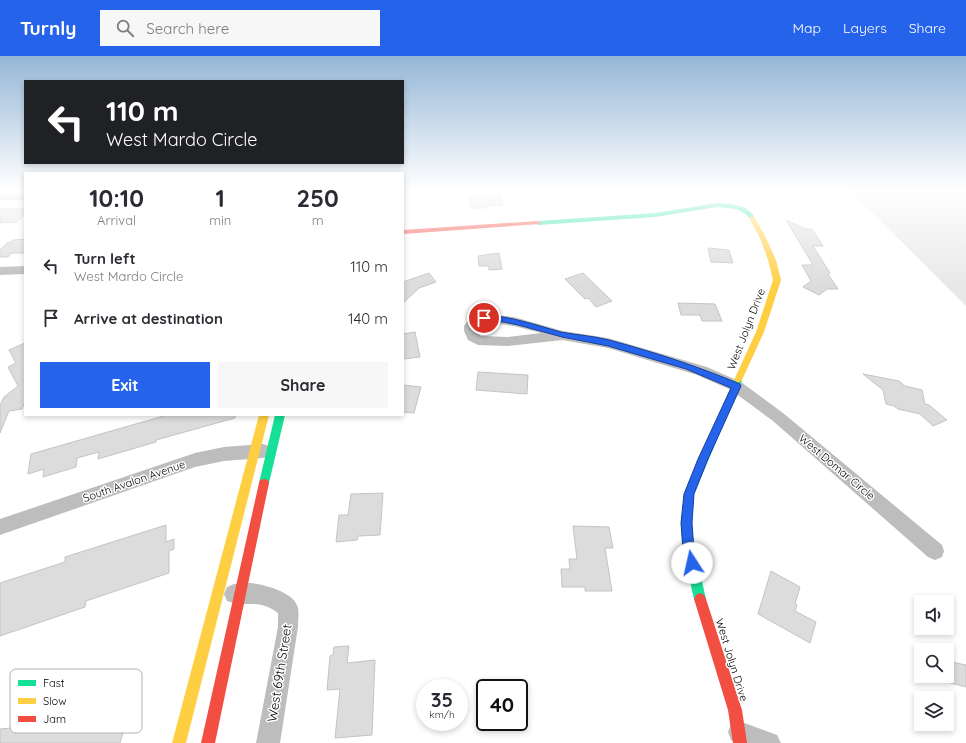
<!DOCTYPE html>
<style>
body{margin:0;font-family:Quicksand,sans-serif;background:#f7f7f7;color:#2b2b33;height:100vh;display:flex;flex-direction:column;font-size:15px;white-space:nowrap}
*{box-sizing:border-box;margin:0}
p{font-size:13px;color:#7c7c81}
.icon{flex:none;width:22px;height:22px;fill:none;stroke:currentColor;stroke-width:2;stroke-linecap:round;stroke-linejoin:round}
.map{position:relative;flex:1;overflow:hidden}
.sheet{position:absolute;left:24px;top:116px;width:380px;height:244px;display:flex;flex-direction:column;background:#fff;border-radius:0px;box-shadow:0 2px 6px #0003}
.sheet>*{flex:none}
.guide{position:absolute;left:24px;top:24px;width:380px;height:84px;border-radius:0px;box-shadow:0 2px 6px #0003;background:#202124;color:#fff;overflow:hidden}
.controls{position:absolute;left:914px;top:539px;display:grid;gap:8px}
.controls a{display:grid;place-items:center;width:40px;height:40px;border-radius:0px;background:#fff;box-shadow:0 2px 6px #0003;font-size:20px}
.speed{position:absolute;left:416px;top:623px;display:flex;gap:8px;font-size:20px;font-weight:700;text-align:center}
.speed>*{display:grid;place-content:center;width:52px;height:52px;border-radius:50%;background:#fff;box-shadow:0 2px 6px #0003;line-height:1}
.speed small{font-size:10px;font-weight:400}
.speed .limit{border:2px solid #111;border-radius:6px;background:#fff;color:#111}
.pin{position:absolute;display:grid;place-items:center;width:34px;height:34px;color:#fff;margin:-17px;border:2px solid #fff;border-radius:50%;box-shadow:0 1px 4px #0007}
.me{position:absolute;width:44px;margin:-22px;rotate:350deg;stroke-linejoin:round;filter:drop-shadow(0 0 3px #0008)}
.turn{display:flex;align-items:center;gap:14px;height:84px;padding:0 16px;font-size:18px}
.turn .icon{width:52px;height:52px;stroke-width:2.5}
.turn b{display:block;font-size:28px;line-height:34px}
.eta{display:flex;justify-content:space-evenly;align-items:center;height:68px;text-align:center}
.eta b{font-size:24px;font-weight:700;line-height:28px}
.cta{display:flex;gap:8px;margin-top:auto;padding:8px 16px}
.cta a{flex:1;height:46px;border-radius:0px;background:#2563eb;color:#fff;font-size:16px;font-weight:700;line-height:46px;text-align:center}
.cta a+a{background:#f7f7f7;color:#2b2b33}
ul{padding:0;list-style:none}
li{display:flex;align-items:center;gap:12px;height:52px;padding:0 16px}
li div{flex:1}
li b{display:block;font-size:15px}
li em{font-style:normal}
header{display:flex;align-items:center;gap:24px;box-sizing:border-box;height:56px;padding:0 20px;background:#2563eb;color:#fff}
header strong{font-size:19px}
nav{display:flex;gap:22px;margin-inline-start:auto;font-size:14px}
.search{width:280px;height:36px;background:#f7f7f7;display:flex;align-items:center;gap:10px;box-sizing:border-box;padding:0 14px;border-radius:0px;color:#7c7c81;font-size:15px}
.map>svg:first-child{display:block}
.green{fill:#e8e8e8}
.building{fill:#dcdcdc;stroke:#c4c4c4}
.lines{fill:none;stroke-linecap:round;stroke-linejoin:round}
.street{fill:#bdbdbd;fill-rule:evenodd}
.fast{fill:#16e098;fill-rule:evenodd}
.slow{fill:#ffcf43;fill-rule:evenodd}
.jam{fill:#f24e42;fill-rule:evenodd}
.route{fill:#2563eb;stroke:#184099}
.labels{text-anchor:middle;stroke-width:3;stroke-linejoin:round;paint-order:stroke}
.street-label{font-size:11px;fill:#000;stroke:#fff}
.near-street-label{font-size:13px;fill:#000;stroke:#fff}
.key{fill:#fff;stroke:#b2b2b2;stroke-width:1}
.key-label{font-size:11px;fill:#000}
</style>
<header>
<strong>Turnly</strong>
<div class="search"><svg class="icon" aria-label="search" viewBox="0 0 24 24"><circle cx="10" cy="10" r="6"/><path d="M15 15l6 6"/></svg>Search here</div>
<nav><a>Map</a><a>Layers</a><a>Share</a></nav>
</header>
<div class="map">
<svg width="966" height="687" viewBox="0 0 966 687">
<rect width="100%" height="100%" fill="#fff"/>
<polygon class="green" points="848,134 966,134 966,250 883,167"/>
<g class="building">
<polygon points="501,139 503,149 485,150 485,152 471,152 469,141"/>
<polygon points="25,152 25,157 17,166 0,167 0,153"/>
<polygon points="786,164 806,173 812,173 823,190 813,190 830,217 828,218 838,233 827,233 819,239 803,231 811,225 802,209 813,209"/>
<polygon points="25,183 25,197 11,197 8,201 0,201 0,194 7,187 11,186 13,184"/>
<polygon points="708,192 729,194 733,207 711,206"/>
<polygon points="499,197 502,213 489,214 489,210 479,210 478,200"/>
<polygon points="429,217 436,226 419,232 403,247 403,226"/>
<polygon points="583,217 612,245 596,251 588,242 585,243 565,223"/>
<polygon points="678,247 715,248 722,265 702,265 700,259 681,259"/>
<polygon points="415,276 420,301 403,303 403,278"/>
<polygon points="25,287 25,346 22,353 9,355 0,377 0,349 4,341 18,330 8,311 16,307 9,294"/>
<polygon points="478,316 528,319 527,338 476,334"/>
<polygon points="863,318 899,325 905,330 922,334 925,348 929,349 947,364 933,370 920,358 898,353 894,350 886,348 883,334"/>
<polygon points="403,329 421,331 414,357 403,356"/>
<polygon points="167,359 235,359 235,362 156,384 156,386 98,403 99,396 77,402 76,411 43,421 44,413 28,418 31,398"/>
<polygon points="383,437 380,479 358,480 357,484 336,486 339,459 348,459 351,438"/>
<polygon points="166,469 166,486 174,483 174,493 169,495 169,517 86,545 85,551 0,580 0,527 65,506 65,501"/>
<polygon points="573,470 609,471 613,492 605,492 612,535 585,535 585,531 562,531 561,513 570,513 569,503 577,503"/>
<polygon points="771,515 800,531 795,548 797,549 795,555 816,566 810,587 758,558"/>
<polygon points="349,590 347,607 375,604 372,679 335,682 340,633 327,634 330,600 333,599 334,591"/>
<polygon points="947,605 966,609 966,631 947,626"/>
<polygon points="127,664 120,687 0,687 0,673 11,672 13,667 35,665 33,671"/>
</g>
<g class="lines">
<g class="street">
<rect x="0" y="138" width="25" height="6"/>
<polygon points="25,210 25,218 0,219 0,211"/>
<path d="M 484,258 L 514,261 L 563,275 L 608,282 L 707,311 L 741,326 L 783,357 L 942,489 L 944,495 L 942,501 L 935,504 L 928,501 L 773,365 L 731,334 L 697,319 L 608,292 L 562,284 L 508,290 L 478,289 L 468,284 L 464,275 L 464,270 L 470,262 ZM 485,266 L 514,270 L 541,277 L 508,281 L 481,280 L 478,277 L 478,270 Z"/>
<polygon points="263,388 269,390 271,395 269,400 263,402 224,405 195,411 0,479 0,463 195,397 224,391"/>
<path d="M 250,527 C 263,528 295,536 298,552 C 299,558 298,565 298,571 L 280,687 L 256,687 L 278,571 L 278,557 C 256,541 246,553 227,545 L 224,538 L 227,531 L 234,528 Z"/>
<polygon points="739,665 777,679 781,687 738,687 731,684 728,676 731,668"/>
</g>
<g class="fast">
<path d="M 717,147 C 731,148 748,148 755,162 L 750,163 L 747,159 L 736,153 L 717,151 L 655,161 L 538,169 L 535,167 L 538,165 L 655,157 Z"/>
<polygon points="738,321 742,324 694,438 691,467 695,495 706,543 704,547 700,549 696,547 694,543 683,495 681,467 684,438 734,324"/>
<polygon points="275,359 285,359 269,427 268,430 264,431 260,430 259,427"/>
</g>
<g class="slow">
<polygon points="752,160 755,162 766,182 776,204 781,224 764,276 742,324 738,327 734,324 756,276 773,224 768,204 760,182 749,162"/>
<polygon points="259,359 269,359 186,687 172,687"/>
</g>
<g class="jam">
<polygon points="538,165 541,167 540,168 403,178 403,174"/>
<polygon points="264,423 268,424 269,427 215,687 201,687 259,427 260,424"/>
<polygon points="700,537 704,539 706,543 742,654 747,687 733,687 728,654 694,543 696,539"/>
</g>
</g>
<linearGradient id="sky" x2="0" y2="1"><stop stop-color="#95b6d6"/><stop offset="0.58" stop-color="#fff"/><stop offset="1" stop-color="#fff" stop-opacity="0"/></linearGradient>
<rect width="966" height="230" fill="url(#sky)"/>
<path class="route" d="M 484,259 C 511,260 535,269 561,276 C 577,279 594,280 609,284 C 654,296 697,310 740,328 L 741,330 L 708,403 L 694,438 L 692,467 L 694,495 L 697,507 L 696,511 L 692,513 L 687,511 L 683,495 L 681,467 L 684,438 L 698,403 L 731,332 L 686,313 L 608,290 L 562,281 L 518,269 L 498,265 L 481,264 L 480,262 Z"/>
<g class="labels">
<g class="street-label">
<text transform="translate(746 273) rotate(-69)" y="4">West Jolyn Drive</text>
<text transform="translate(837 411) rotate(40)" y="4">West Domar Circle</text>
<text transform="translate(134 425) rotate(-19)" y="4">South Avalon Avenue</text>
<text transform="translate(732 604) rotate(73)" y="4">West Jolyn Drive</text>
</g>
<g class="near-street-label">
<text transform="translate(279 617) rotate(-81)" y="5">West 69th Street</text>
</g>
</g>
<rect x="10" y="613" width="132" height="64" rx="6" class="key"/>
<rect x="18" y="624" width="18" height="6" fill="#16e098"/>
<rect x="18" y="642" width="18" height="6" fill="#ffcf43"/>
<rect x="18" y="660" width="18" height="6" fill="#f24e42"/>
<g class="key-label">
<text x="43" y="631">Fast</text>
<text x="43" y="649">Slow</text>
<text x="43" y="667">Jam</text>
</g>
</svg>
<div class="controls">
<a><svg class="icon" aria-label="sound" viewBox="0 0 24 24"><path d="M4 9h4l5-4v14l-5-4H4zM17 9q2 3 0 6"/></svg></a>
<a><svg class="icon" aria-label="search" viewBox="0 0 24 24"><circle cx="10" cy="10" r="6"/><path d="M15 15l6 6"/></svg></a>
<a><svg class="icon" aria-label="layers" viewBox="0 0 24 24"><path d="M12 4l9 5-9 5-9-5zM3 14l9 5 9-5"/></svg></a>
</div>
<div class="speed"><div>35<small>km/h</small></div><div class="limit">40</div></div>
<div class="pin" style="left:484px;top:262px;background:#d93025"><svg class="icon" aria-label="arrive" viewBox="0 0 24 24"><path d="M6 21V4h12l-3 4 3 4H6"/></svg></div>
<svg class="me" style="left:692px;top:507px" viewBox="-20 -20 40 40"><circle r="19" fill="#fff"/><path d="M0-13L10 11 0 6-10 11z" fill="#2563eb"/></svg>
<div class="guide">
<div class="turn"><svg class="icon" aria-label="left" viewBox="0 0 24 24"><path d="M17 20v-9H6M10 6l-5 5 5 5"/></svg><div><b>110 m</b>West Mardo Circle</div></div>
</div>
<section class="sheet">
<div class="eta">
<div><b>10:10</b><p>Arrival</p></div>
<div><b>1</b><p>min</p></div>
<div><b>250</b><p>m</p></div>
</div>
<ul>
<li><svg class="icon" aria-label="left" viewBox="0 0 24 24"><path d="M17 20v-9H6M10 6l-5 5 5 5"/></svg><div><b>Turn left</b><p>West Mardo Circle</p></div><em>110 m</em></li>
<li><svg class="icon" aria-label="arrive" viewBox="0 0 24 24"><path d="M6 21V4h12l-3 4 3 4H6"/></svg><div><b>Arrive at destination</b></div><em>140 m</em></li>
</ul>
<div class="cta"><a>Exit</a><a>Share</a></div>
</section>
</div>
